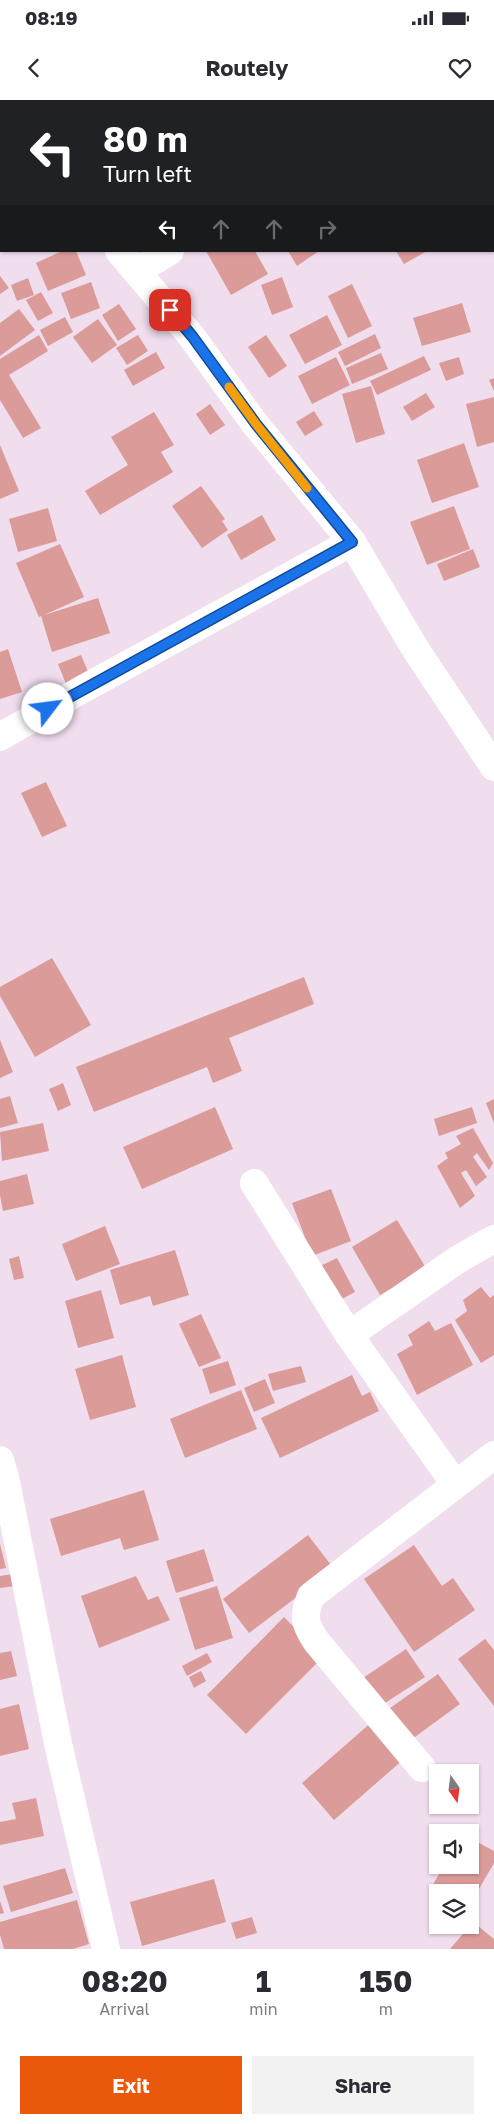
<!DOCTYPE html>
<style>
body{margin:0;font-family:"Golos Text",sans-serif;background:#f2f2f3;color:#2b2b33;height:100vh;display:flex;flex-direction:column;font-size:19px;white-space:nowrap}
*{box-sizing:border-box;margin:0}
p{font-size:16px;color:#7c7c81}
.icon{flex:none;width:28px;height:28px;fill:none;stroke:currentColor;stroke-width:2;stroke-linecap:round;stroke-linejoin:round}
.map{position:relative;height:1849px;overflow:hidden}
.panel{display:flex;flex-direction:column;background:#fff;flex:1}
.panel>*{flex:none}
.hud{position:absolute;left:0px;top:0px;width:495px;height:152px;box-shadow:0 1px 4px #0004;background:#202124;color:#fff;overflow:hidden}
.needle{width:32px;rotate:166deg}
.buttons{position:absolute;left:429px;top:1664px;display:grid;gap:10px}
.buttons a{display:grid;place-items:center;width:50px;height:50px;border-radius:0px;background:#fff;box-shadow:0 1px 4px #0004;font-size:25px}
.pin{position:absolute;display:grid;place-items:center;width:42px;height:42px;color:#fff;margin:-21px;border-radius:10px;box-shadow:0 2px 8px #0006}
.me{position:absolute;width:55px;margin:-28px;rotate:60deg;stroke-linejoin:round;filter:drop-shadow(0 0 4px #0008)}
.turn{display:flex;align-items:center;gap:18px;height:105px;padding:0 20px;font-size:22px}
.turn .icon{width:65px;height:65px;stroke-width:2.5}
.turn b{display:block;font-size:35px;line-height:42px}
.lanes{display:flex;align-items:center;height:48px;padding:0 20px;background:#0003;justify-content:center;gap:25px;direction:ltr}
.lanes .off{opacity:.35}
.eta{display:flex;justify-content:space-evenly;align-items:center;height:85px;text-align:center}
.eta b{font-size:30px;font-weight:700;line-height:35px}
.cta{display:flex;gap:10px;margin-top:auto;padding:10px 20px}
.cta a{flex:1;height:58px;border-radius:0px;background:#ea580c;color:#fff;font-size:20px;font-weight:700;line-height:58px;text-align:center}
.cta a+a{background:#f2f2f3;color:#2b2b33}
.status{display:flex;justify-content:space-between;align-items:center;height:35px;padding:0 25px;background:#fff;direction:ltr}
.status svg{height:14px;fill:currentColor}
header{display:flex;justify-content:space-between;align-items:center;height:65px;padding:0 20px;background:#fff;font-size:22px;font-weight:700}
.map>svg:first-child{display:block}
.building{fill:#db9b99}
.lines{fill:none;stroke-linecap:round;stroke-linejoin:round}
.minor{stroke:#fff;stroke-width:28}
.route-casing{stroke:#114b97;stroke-width:12}
.route{stroke:#1a73e8;stroke-width:9}
.slow{stroke:#f59e0b;stroke-width:9}
</style>
<div class="status"><b>08:19</b><svg viewBox="0 0 49 12"><path d="M0 12V9h3v3zM5 12V6h3v6zM10 12V3h3v9zM15 12V0h3v12zM26 1h20v11H26zM47 4h2v5h-2z"/></svg></div>
<header><svg class="icon" aria-label="back" viewBox="0 0 24 24"><path d="M15 5l-7 7 7 7"/></svg>Routely<svg class="icon" aria-label="heart" viewBox="0 0 24 24"><path d="M12 20l-8-8c-3-5 5-10 8-4 3-6 11-1 8 4z"/></svg></header>
<div class="map">
<svg width="494" height="1849" viewBox="0 0 494 1849">
<rect width="100%" height="100%" fill="#f0ddee"/>
<g class="building">
<polygon points="62,151 76,151 86,175 48,191 36,163"/>
<polygon points="206,151 255,151 268,174 231,195"/>
<polygon points="288,151 319,151 297,166"/>
<polygon points="396,151 427,151 404,164"/>
<polygon points="0,176 9,188 0,194"/>
<polygon points="282,177 293,207 272,215 261,185"/>
<polygon points="28,178 34,195 17,201 11,185"/>
<polygon points="91,182 100,208 71,219 61,193"/>
<polygon points="352,184 372,226 348,238 328,196"/>
<polygon points="41,192 53,213 38,221 26,200"/>
<polygon points="462,203 471,232 422,246 413,218"/>
<polygon points="119,204 136,229 118,241 102,215"/>
<polygon points="19,209 35,230 0,256 0,223"/>
<polygon points="327,215 342,245 305,264 289,235"/>
<polygon points="65,217 73,232 48,246 40,230"/>
<polygon points="98,219 117,245 92,263 73,237"/>
<polygon points="375,234 381,248 345,266 338,252"/>
<polygon points="39,235 48,251 9,275 41,328 23,338 0,300 0,259"/>
<polygon points="138,235 148,251 127,265 116,248"/>
<polygon points="266,235 287,266 269,278 248,247"/>
<polygon points="156,252 165,268 133,286 124,270"/>
<polygon points="381,253 388,269 352,284 346,268"/>
<polygon points="424,256 431,270 377,295 370,281"/>
<polygon points="336,257 350,285 312,304 298,276"/>
<polygon points="459,257 464,274 446,281 439,263"/>
<polygon points="494,278 494,291 489,280"/>
<polygon points="371,286 385,334 356,343 342,294"/>
<polygon points="426,293 435,307 412,321 403,307"/>
<polygon points="494,297 494,342 477,347 466,304"/>
<polygon points="210,304 225,325 210,335 196,314"/>
<polygon points="314,311 323,325 305,336 296,322"/>
<polygon points="154,312 174,345 161,352 173,372 100,415 85,391 128,365 111,337"/>
<polygon points="464,343 479,387 432,403 417,360"/>
<polygon points="0,345 19,391 0,399"/>
<polygon points="201,386 225,419 222,421 228,430 202,448 172,406"/>
<polygon points="454,406 470,449 427,465 410,422"/>
<polygon points="48,408 57,441 18,452 9,419"/>
<polygon points="262,415 276,440 241,460 227,435"/>
<polygon points="60,444 84,497 44,515 98,498 110,533 52,552 41,516 39,517 16,463"/>
<polygon points="473,449 480,467 444,481 437,464"/>
<polygon points="8,549 22,592 0,599 0,552"/>
<polygon points="81,555 89,574 66,584 58,564"/>
<polygon points="46,682 67,726 42,737 21,693"/>
<polygon points="52,858 91,925 35,957 0,896 0,887"/>
<polygon points="304,877 314,904 229,938 242,971 213,983 207,967 94,1012 76,967"/>
<polygon points="0,940 13,972 0,978"/>
<polygon points="63,983 71,1005 58,1011 49,989"/>
<polygon points="10,996 18,1023 0,1028 0,999"/>
<polygon points="494,999 494,1023 486,1003"/>
<polygon points="215,1007 233,1049 142,1089 123,1047"/>
<polygon points="472,1007 477,1023 439,1036 434,1019"/>
<polygon points="43,1023 49,1051 2,1061 0,1032"/>
<polygon points="473,1028 493,1063 489,1070 477,1053 473,1057 487,1077 476,1086 466,1070 461,1073 475,1096 460,1108 437,1066 448,1058 445,1053 461,1044 456,1036"/>
<polygon points="27,1074 34,1104 3,1111 0,1095 0,1081"/>
<polygon points="331,1089 351,1141 312,1156 292,1103"/>
<polygon points="397,1120 426,1168 380,1195 352,1147"/>
<polygon points="105,1126 120,1164 76,1181 62,1144"/>
<polygon points="175,1150 189,1195 153,1206 150,1196 120,1205 110,1170"/>
<polygon points="19,1156 24,1178 14,1180 9,1159"/>
<polygon points="337,1158 355,1192 338,1201 320,1166"/>
<polygon points="481,1187 490,1198 494,1195 494,1255 481,1263 455,1220 467,1211 463,1200"/>
<polygon points="101,1190 114,1238 78,1248 65,1201"/>
<polygon points="201,1214 221,1258 199,1267 179,1224"/>
<polygon points="429,1221 435,1231 451,1223 473,1265 417,1295 397,1254 413,1245 408,1235"/>
<polygon points="122,1255 136,1307 90,1320 75,1269"/>
<polygon points="228,1261 236,1285 210,1294 202,1269"/>
<polygon points="301,1266 306,1282 273,1291 268,1274"/>
<polygon points="352,1275 362,1296 370,1292 379,1311 280,1358 261,1318"/>
<polygon points="265,1279 275,1303 254,1312 244,1288"/>
<polygon points="241,1290 257,1329 185,1358 170,1319"/>
<polygon points="144,1390 159,1440 124,1450 120,1438 61,1456 50,1419"/>
<polygon points="308,1435 334,1469 249,1533 223,1499"/>
<polygon points="0,1444 6,1468 0,1469"/>
<polygon points="414,1445 442,1486 453,1478 475,1510 414,1552 364,1479"/>
<polygon points="204,1449 214,1481 176,1493 166,1461"/>
<polygon points="13,1474 15,1486 0,1488 0,1476"/>
<polygon points="136,1476 148,1500 158,1496 170,1520 99,1548 81,1496"/>
<polygon points="217,1486 233,1538 195,1550 179,1498"/>
<polygon points="284,1517 323,1557 246,1634 207,1595"/>
<polygon points="485,1539 494,1550 494,1606 458,1559"/>
<polygon points="406,1549 425,1577 382,1605 363,1578"/>
<polygon points="11,1551 17,1576 0,1580 0,1553"/>
<polygon points="207,1553 212,1562 187,1576 182,1566"/>
<polygon points="201,1571 206,1581 194,1588 189,1577"/>
<polygon points="438,1574 460,1604 408,1642 386,1611"/>
<polygon points="19,1604 29,1649 0,1656 0,1609"/>
<polygon points="373,1621 405,1658 334,1720 302,1683"/>
<polygon points="36,1698 44,1736 0,1745 0,1722 16,1719 12,1703"/>
<polygon points="470,1738 494,1751 494,1763 476,1794 470,1790 468,1792 438,1792 438,1794 430,1790 444,1765 470,1765"/>
<polygon points="65,1768 73,1793 11,1812 3,1786"/>
<polygon points="214,1779 226,1822 142,1846 130,1802"/>
<polygon points="77,1800 89,1844 73,1849 4,1849 0,1835 0,1822"/>
<polygon points="0,1801 4,1813 0,1814"/>
<polygon points="252,1817 257,1833 236,1839 231,1823"/>
<polygon points="473,1822 494,1839 494,1849 450,1849"/>
</g>
<g class="lines">
<g class="minor">
<polyline points="419,1 421,0"/>
<polyline points="0,18 1,19"/>
<polyline points="119,151 192,237 255,324 352,442 416,550 494,667"/>
<polyline points="137,171 170,151"/>
<polyline points="0,637 81,590 352,442"/>
<polyline points="254,1083 349,1235 455,1384"/>
<polyline points="349,1235 457,1160 494,1139"/>
<polyline points="0,1360 5,1377 59,1648 106,1849"/>
<path d="M 422,1668 L 316,1541 C 304,1523 303,1516 311,1496 L 494,1355"/>
</g>
</g>
<g class="lines">
<g class="route-casing">
<polyline id="route" points="48,609 352,442 256,324 192,236 170,210"/>
</g>
<use href="#route" class="route"/>
<polyline class="slow" points="229,287 256,324 307,388"/>
</g>
</svg>
<div class="buttons">
<a><svg class="needle" viewBox="-14 -14 28 28"><path d="M0-13l5 13h-10z" fill="#e53935"/><path d="M0 13l5-13h-10z" fill="#7c7c81"/></svg></a>
<a><svg class="icon" aria-label="sound" viewBox="0 0 24 24"><path d="M4 9h4l5-4v14l-5-4H4zM17 9q2 3 0 6"/></svg></a>
<a><svg class="icon" aria-label="layers" viewBox="0 0 24 24"><path d="M12 4l9 5-9 5-9-5zM3 14l9 5 9-5"/></svg></a>
</div>
<div class="pin" style="left:170px;top:210px;background:#d93025"><svg class="icon" aria-label="arrive" viewBox="0 0 24 24"><path d="M6 21V4h12l-3 4 3 4H6"/></svg></div>
<svg class="me" style="left:48px;top:609px" viewBox="-20 -20 40 40"><circle r="19" fill="#fff"/><path d="M0-13L10 11 0 6-10 11z" fill="#1a73e8"/></svg>
<div class="hud">
<div class="turn"><svg class="icon" aria-label="left" viewBox="0 0 24 24"><path d="M17 20v-9H6M10 6l-5 5 5 5"/></svg><div><b>80 m</b>Turn left</div></div>
<div class="lanes"><svg class="icon" aria-label="left" viewBox="0 0 24 24"><path d="M17 20v-9H6M10 6l-5 5 5 5"/></svg><svg class="icon off" aria-label="ahead" viewBox="0 0 24 24"><path d="M12 20V5M6 11l6-6 6 6"/></svg><svg class="icon off" aria-label="ahead" viewBox="0 0 24 24"><path d="M12 20V5M6 11l6-6 6 6"/></svg><svg class="icon off" aria-label="right" viewBox="0 0 24 24"><path d="M7 20v-9h11M14 6l5 5-5 5"/></svg></div>
</div>
</div>
<section class="panel">
<div class="eta">
<div><b>08:20</b><p>Arrival</p></div>
<div><b>1</b><p>min</p></div>
<div><b>150</b><p>m</p></div>
</div>
<div class="cta"><a>Exit</a><a>Share</a></div>
</section>
